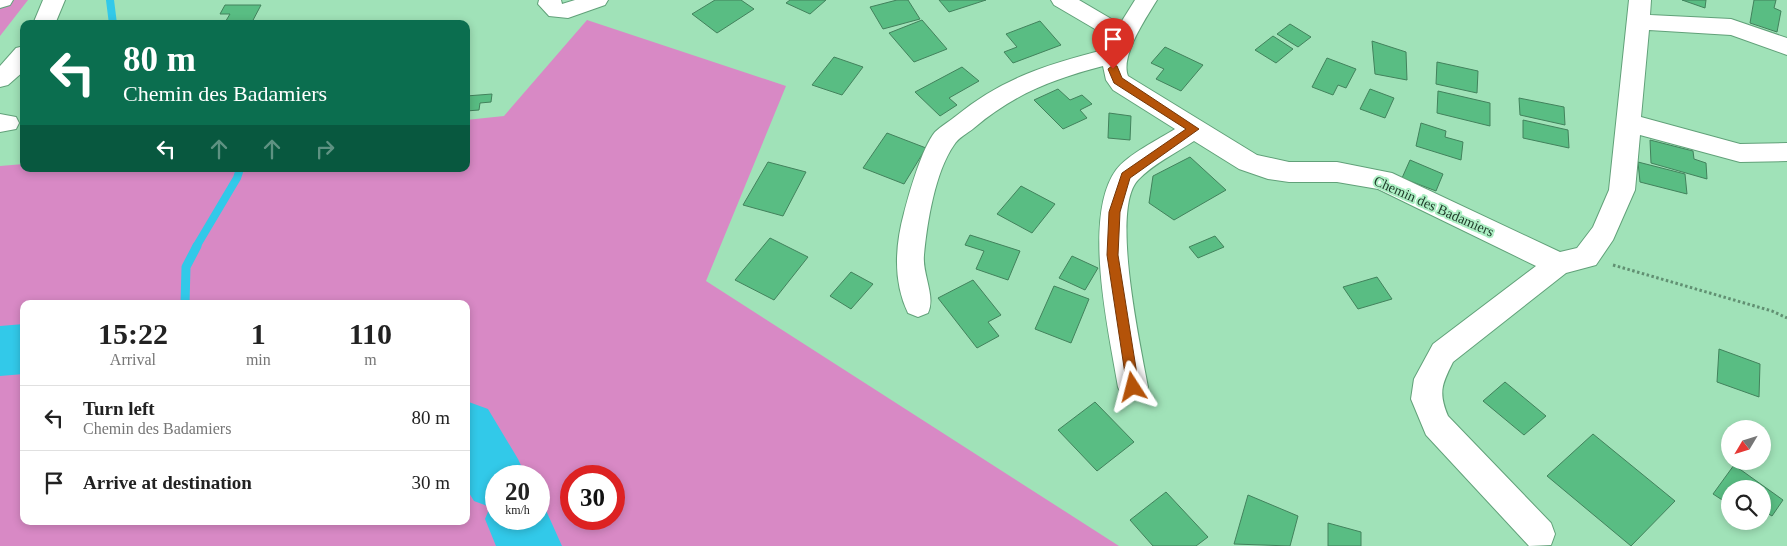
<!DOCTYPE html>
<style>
body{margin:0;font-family:Georgia,serif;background:#f2f2f2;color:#222;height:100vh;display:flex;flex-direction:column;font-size:19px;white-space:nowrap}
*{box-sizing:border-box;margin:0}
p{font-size:16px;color:#767676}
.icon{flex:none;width:28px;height:28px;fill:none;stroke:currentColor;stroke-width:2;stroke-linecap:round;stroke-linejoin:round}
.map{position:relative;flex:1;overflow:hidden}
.details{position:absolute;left:20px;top:300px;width:450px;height:225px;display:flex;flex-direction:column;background:#fff;border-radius:10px;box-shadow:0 2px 8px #0003}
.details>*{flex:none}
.hud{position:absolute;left:20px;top:20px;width:450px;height:152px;border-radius:10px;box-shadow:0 2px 8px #0003;background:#0b6e4f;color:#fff;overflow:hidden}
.needle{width:32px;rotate:232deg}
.tools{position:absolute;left:1721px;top:420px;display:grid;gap:10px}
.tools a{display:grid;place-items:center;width:50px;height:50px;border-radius:50%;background:#fff;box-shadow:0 2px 8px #0003;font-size:25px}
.speed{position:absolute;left:485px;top:465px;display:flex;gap:10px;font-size:25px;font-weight:700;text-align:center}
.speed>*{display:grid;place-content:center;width:65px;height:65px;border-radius:50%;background:#fff;box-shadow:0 2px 8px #0003;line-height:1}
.speed small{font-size:12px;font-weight:400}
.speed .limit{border:8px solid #d22;background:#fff;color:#111}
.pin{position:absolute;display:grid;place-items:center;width:42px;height:42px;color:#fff;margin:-51px -21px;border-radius:50% 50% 50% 0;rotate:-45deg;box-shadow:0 0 5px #0007}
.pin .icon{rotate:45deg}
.me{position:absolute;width:55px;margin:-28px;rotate:351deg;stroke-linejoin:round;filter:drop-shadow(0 0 4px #0008)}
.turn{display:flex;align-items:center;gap:18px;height:105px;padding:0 20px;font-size:22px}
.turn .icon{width:65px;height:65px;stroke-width:2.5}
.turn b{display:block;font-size:35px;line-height:42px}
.lanes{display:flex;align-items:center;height:48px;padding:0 20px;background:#0003;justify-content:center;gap:25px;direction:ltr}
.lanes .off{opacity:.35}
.eta{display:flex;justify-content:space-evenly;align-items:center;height:85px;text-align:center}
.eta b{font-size:30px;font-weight:700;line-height:35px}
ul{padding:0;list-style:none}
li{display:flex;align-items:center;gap:15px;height:65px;padding:0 20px;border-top:1px solid #e0e0e0}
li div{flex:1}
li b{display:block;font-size:19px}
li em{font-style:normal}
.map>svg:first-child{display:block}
.green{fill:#d889c5;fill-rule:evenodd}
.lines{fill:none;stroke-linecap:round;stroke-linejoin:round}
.stream-far1{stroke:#32c9e9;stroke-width:8}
.stream{stroke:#32c9e9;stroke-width:9}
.river{fill:#32c9e9;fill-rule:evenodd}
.building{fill:#59bd83;stroke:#42825c}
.minor-casing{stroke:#61a179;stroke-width:2}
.major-casing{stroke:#61a179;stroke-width:2}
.path{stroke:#619072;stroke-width:3;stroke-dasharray:2.5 2.5;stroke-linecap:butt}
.minor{fill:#fff;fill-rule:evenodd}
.major{fill:#fff;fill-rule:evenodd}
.route{fill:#b45309;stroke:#753606}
.labels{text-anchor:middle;stroke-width:4;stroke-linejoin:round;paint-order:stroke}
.street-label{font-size:14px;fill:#1d3827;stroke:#adefc4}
</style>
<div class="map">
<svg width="1787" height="546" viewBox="0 0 1787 546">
<rect width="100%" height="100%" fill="#a0e2b8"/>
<g class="green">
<polygon points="0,0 28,0 0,36"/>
<path d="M 587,20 L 786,86 L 706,281 L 1119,546 L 0,546 L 0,166 L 24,164 L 24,169 L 466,169 L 466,120 L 504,116 ZM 24,304 L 466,304 L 466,521 L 24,521 ZM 496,476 L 539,476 L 539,519 L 496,519 ZM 571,476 L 614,476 L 614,519 L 571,519 Z"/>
</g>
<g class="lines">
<g class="stream-far1">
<polyline points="110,0 113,24"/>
<polyline points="196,247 237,178 240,169"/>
</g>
<polyline class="stream" points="185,304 186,267 197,246"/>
<g class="river">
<polygon points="24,324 24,374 0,376 0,326"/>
<polygon points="466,401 488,409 518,459 526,476 496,476 496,519 539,519 540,497 562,546 496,546 485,519 490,507 474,501 466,488"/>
</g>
</g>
<g class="building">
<polygon points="715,0 741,0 754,9 717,33 692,14"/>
<polygon points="790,0 826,0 810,14 786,3"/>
<polygon points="897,0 908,0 920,19 883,29 870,7"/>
<polygon points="939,0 986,0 949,12"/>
<polygon points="1682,0 1706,0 1705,8"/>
<polygon points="1754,0 1776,0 1774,8 1781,11 1777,32 1750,23"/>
<polygon points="225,5 261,5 251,24 224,24 230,14 220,14"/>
<polygon points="922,20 947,49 914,62 889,33"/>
<polygon points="1040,21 1061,45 1013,63 1004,52 1017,47 1006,34"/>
<polygon points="1290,24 1311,37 1298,47 1277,34"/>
<polygon points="1273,36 1293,49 1276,63 1255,50"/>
<polygon points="1372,41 1406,52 1407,80 1375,74"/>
<polygon points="1165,47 1203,65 1181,91 1156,79 1164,69 1151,63"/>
<polygon points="834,57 863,67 842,95 812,85"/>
<polygon points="1327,58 1356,69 1346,88 1338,85 1333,95 1312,87"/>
<polygon points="1437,62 1478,71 1477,93 1436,84"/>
<polygon points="962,67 979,81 949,98 957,105 940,116 915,92"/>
<polygon points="1058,89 1070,100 1082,95 1092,104 1080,110 1087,118 1063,129 1034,100"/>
<polygon points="1370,89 1394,98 1385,118 1360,109"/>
<polygon points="1438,91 1490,103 1490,126 1437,113"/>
<polygon points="492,94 491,102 480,103 479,110 466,111 466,96"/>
<polygon points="1519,98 1564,107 1565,125 1520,115"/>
<polygon points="1109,113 1131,116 1130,140 1108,138"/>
<polygon points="1523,120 1568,130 1569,148 1523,138"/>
<polygon points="1421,123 1446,131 1445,137 1463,142 1461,160 1416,146"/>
<polygon points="887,133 926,148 904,184 863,168"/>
<polygon points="1650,140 1693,151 1694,159 1706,163 1707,179 1651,163"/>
<polygon points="1190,157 1226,190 1174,220 1149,203 1153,176"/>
<polygon points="1410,160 1443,174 1436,191 1402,178"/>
<polygon points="768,162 806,172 783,216 743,205"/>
<polygon points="1638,162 1685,174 1687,194 1640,182"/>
<polygon points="1021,186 1055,204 1032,233 997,214"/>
<polygon points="970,235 1020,251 1008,280 976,269 984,251 965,245"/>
<polygon points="1215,236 1224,247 1198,258 1189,247"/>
<polygon points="770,238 808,257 774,300 735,280"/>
<polygon points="1072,256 1098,268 1085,290 1059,278"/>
<polygon points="851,272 873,284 851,309 830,296"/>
<polygon points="1377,277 1392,299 1358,309 1343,287"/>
<polygon points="973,280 1001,315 988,322 999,336 977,348 938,298"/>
<polygon points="1054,286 1089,299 1071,343 1035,329"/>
<polygon points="1719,349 1760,364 1759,397 1717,382"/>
<polygon points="1505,382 1546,416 1524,435 1483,401"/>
<polygon points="1095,402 1134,442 1097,471 1058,430"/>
<polygon points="1593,434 1675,501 1631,546 1547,476"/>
<polygon points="1734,465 1783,500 1772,516 1762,510 1762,489 1730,489 1730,505 1713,494"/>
<polygon points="1166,492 1208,537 1196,546 1153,546 1130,520"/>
<polygon points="1248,495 1298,516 1290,546 1234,544"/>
<polygon points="1328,523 1361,532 1361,546 1328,546"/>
</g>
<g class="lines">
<g class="minor-casing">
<g id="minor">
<polygon points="43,0 65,0 55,24 33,24"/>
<polygon points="539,0 561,0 562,4 575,0 608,0 605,5 568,18 549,16 538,4"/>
<path d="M 1051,0 L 1079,0 L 1120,24 L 1135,0 L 1157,0 C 1146,18 1120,56 1128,76 L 1257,155 L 1289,162 L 1337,162 L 1392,173 L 1560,252 L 1577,248 L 1593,227 L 1609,190 L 1629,0 L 1651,0 L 1650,15 L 1731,19 L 1787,38 L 1787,55 L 1731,35 L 1649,30 L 1641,117 L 1740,144 L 1787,143 L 1787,161 L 1740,162 L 1640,135 L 1635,190 L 1613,240 L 1596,265 L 1566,273 L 1453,362 C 1442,384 1438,392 1448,416 L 1551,523 L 1555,534 L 1551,545 L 1529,546 L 1426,435 L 1411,399 L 1414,379 L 1433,344 L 1536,266 L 1378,189 L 1337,182 L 1289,182 L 1268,179 L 1239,169 L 1194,141 C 1176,153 1153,164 1138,180 C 1110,209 1141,348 1148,387 L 1144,396 L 1133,400 L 1122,396 L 1118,387 C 1109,333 1082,217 1116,170 C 1127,155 1159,139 1175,129 L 1113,90 L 1106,80 L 1103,66 C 1053,79 1014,94 974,128 C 968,133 958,138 954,145 C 935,172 927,223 924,255 C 922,274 936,296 928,313 L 918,317 L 908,313 C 893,282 895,246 904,213 C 909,193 922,148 935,132 C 941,126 950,121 956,116 C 1004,77 1049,64 1107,49 L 1112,39 L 1054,5 Z"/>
<polygon points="24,46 24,71 8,85 0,87 0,66 16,48"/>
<polygon points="0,114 16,117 19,123 16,129 0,132"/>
</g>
</g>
<g class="major-casing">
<polygon id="major" points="0,0 13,0 10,5 0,8"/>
</g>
<polyline class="path" points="1613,265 1772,311 1787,318"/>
<use href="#minor" class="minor"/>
<use href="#major" class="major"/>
</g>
<polygon class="route" points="1113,65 1117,66 1122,78 1199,129 1130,178 1120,212 1118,255 1139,387 1133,392 1127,387 1107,255 1109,212 1122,173 1186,129 1114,83 1108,69"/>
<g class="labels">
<g class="street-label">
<text transform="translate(1434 206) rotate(24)" y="5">Chemin des Badamiers</text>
</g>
</g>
</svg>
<div class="tools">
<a><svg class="needle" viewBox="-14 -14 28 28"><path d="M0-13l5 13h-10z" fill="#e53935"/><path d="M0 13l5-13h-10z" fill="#767676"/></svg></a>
<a><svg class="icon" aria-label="search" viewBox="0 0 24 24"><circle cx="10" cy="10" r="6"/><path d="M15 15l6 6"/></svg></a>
</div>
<div class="speed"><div>20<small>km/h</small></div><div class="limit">30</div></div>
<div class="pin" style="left:1113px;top:69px;background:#d93025"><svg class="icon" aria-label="arrive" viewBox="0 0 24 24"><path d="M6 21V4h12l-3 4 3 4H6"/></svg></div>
<svg class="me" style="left:1133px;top:387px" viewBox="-20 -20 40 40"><path d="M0-17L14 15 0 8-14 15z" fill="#b45309" stroke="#fff" stroke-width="4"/></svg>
<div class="hud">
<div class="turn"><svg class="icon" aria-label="left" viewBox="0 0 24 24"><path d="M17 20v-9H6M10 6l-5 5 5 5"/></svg><div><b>80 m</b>Chemin des Badamiers</div></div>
<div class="lanes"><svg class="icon" aria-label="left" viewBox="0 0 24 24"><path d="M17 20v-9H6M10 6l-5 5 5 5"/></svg><svg class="icon off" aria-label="ahead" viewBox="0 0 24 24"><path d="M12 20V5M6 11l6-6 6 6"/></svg><svg class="icon off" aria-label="ahead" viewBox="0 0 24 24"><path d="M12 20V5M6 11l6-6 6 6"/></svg><svg class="icon off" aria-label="right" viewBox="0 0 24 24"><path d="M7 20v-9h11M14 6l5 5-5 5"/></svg></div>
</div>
<section class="details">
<div class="eta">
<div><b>15:22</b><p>Arrival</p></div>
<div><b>1</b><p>min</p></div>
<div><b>110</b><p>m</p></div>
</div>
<ul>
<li><svg class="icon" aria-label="left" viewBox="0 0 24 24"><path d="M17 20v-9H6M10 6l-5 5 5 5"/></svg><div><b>Turn left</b><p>Chemin des Badamiers</p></div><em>80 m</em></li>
<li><svg class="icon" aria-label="arrive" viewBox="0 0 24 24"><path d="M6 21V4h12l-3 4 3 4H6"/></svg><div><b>Arrive at destination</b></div><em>30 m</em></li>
</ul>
</section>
</div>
